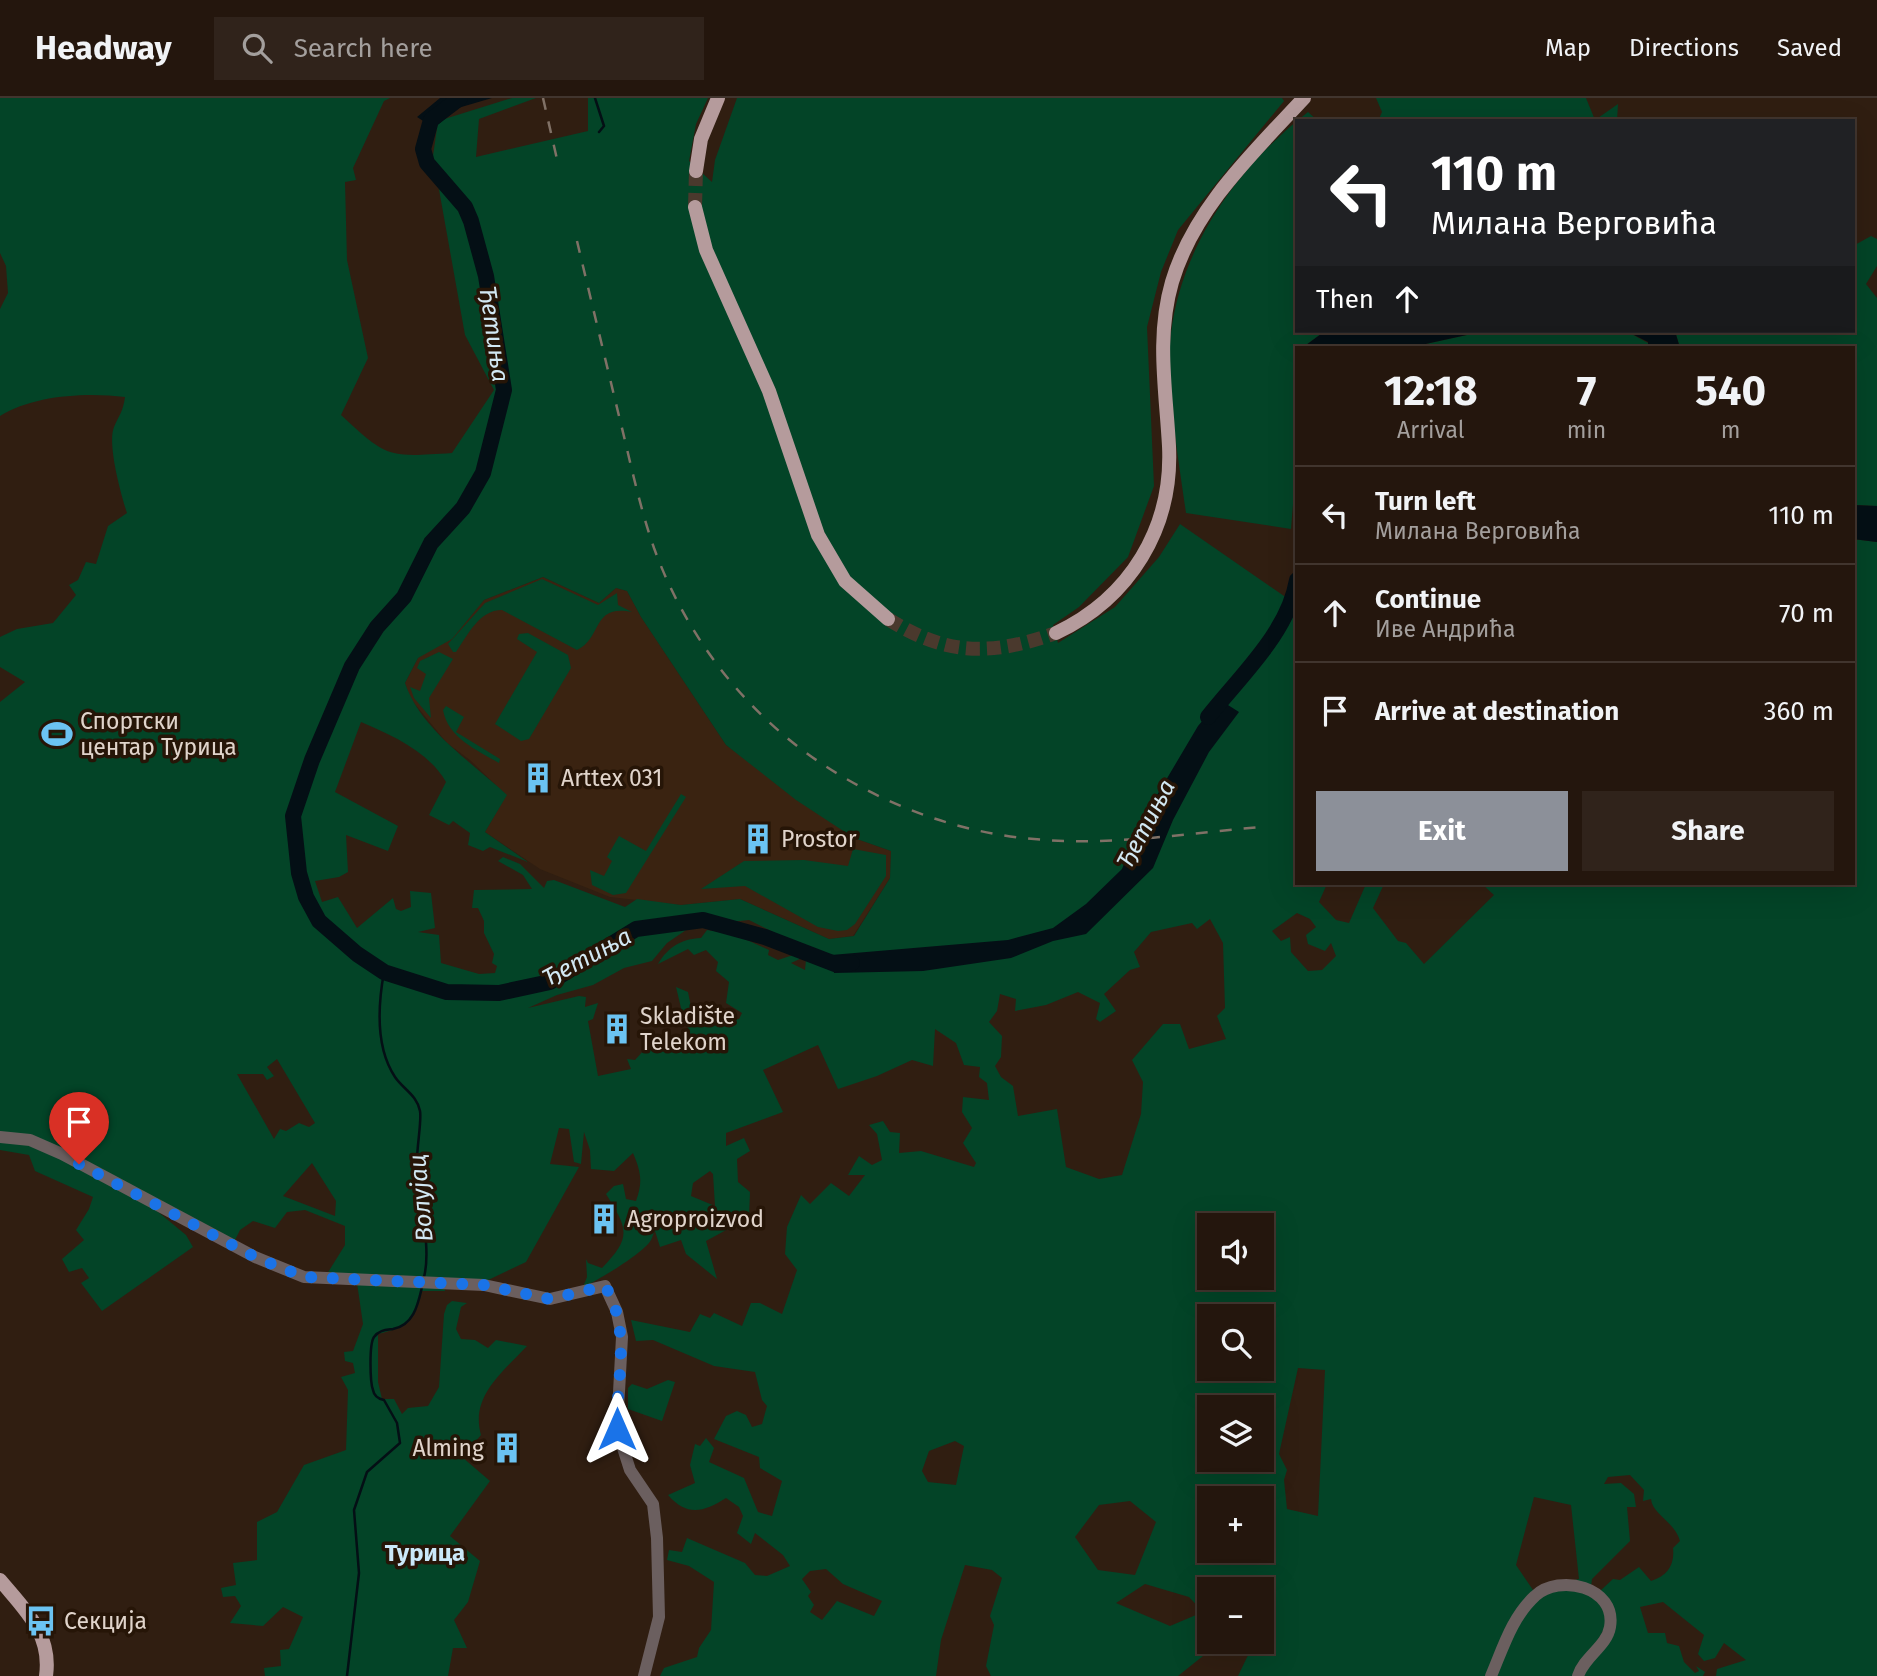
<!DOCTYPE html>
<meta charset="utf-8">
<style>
body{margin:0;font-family:"Fira Sans",sans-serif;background:#30231b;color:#f1f3f6;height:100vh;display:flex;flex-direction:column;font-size:26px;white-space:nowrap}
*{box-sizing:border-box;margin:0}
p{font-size:23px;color:#a39f9d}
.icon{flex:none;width:38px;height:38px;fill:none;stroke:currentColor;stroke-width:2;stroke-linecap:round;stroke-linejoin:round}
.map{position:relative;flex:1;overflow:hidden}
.sheet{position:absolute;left:1295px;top:248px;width:560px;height:539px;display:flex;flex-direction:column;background:#24160d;border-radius:0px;box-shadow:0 7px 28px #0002,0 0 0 2px #41352e}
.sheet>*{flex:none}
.banner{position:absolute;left:1295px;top:21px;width:560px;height:214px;border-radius:0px;box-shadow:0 7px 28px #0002,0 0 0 2px #41352e;background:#202124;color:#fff;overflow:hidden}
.fabs{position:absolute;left:1197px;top:1115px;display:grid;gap:14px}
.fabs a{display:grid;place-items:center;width:77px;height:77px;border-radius:0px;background:#24160d;box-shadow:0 7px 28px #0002,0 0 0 2px #41352e;font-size:35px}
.pin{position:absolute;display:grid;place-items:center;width:60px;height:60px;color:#fff;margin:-72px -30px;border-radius:50% 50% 50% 0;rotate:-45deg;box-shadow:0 0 7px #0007}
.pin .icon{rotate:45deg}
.me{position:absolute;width:77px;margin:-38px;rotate:0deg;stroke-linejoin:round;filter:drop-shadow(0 0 5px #0008)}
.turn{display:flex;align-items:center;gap:24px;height:147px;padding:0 21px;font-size:32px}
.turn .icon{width:91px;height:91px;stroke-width:2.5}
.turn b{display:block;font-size:49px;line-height:60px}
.then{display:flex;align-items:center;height:66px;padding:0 21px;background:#0003;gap:14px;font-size:26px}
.eta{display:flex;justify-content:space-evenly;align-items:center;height:119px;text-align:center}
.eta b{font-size:42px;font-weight:700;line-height:49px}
.button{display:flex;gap:14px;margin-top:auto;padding:14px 21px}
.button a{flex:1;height:80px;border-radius:0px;background:#8c9099;color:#fff;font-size:28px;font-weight:700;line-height:80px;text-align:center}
.button a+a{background:#30231b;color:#f1f3f6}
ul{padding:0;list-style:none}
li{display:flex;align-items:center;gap:21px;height:98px;padding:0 21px;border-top:2px solid #41352e}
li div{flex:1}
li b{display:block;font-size:26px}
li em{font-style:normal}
header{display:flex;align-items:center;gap:42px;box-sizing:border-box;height:98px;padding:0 35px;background:#24160d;border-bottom:2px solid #41352e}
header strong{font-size:33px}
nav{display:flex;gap:38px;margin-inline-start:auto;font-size:24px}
.search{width:490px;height:63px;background:#30231b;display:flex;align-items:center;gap:18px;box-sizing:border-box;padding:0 24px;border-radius:0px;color:#a39f9d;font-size:26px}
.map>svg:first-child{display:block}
.built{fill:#3a2311}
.green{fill:#034427;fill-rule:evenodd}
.water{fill:#040f15}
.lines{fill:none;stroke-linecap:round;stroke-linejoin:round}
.stream{stroke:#040f15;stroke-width:2.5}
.river{stroke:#040f15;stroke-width:16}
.primary-tunnel{stroke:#4a392d;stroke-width:14;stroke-dasharray:14 7;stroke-linecap:butt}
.tertiary{stroke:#6b5f5f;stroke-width:12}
.primary{stroke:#b59b9c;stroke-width:14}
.rail{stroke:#807166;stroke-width:2.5;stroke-dasharray:12 12;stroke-linecap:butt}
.route{stroke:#1a73e8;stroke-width:12;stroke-dasharray:0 21.6}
.labels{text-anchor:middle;stroke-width:7;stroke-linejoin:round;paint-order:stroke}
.poi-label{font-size:23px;fill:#e0d4cb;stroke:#261507;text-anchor:start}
.water-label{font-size:24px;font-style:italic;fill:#d2e8f3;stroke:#261507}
.neighbourhood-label{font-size:24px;font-weight:bold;fill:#cae8f9;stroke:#261507}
</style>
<header>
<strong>Headway</strong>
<div class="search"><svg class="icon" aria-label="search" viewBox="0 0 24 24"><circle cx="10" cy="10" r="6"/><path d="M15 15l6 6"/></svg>Search here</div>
<nav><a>Map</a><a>Directions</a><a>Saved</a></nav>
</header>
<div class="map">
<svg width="1877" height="1578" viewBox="0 0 1877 1578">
<rect width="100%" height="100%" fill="#301e11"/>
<polygon class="built" points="543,479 599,505 616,490 627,493 641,519 726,647 854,740 891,753 890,780 853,838 829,841 740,801 681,807 610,799 540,771 485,734 506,697 470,662 447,645 410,600 405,585 418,560 484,502"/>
<g class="green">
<path d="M 0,0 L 390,0 L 384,3 L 353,70 L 356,82 L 345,84 L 347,162 L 368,260 L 341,317 C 388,361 389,359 452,355 L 494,292 L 465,237 L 433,58 L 438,23 L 512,0 L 536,0 L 479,21 L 476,59 L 588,33 L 588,0 L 708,0 L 696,26 L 689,63 L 712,84 L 715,62 L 737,0 L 1282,0 L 1284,3 L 1178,132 L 1161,174 L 1147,229 L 1154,388 L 1128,459 L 1079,509 L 1053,527 L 1058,545 L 1115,509 L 1159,459 L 1180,426 L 1297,507 L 1297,786 L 1327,786 L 1319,804 L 1336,822 L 1349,825 L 1366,786 L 1398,786 L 1384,786 L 1373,810 L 1398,843 L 1406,845 L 1424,866 L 1494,797 L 1482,786 L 1853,786 L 1853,441 L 1877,444 L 1877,1578 L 1716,1578 L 1717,1571 L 1746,1562 L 1724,1545 L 1715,1560 L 1704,1563 L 1698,1556 L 1704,1537 L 1663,1504 L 1640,1509 L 1648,1535 L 1665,1535 L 1667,1545 L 1679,1548 L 1684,1564 L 1695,1575 L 1699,1573 L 1696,1568 L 1705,1574 L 1703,1578 L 1581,1578 C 1594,1554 1610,1547 1615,1518 L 1600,1493 L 1613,1481 L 1620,1482 L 1639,1469 L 1651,1483 C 1667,1478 1675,1467 1673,1450 L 1680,1443 C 1675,1424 1652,1416 1651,1401 L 1643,1403 L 1644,1392 L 1630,1377 L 1608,1379 L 1604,1386 L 1621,1385 L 1634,1396 L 1636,1409 L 1627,1409 L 1630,1443 L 1592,1481 L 1590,1496 C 1628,1529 1586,1546 1573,1578 L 1238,1578 L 1251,1551 L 1210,1557 L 1208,1554 L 1178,1578 L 991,1578 L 986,1568 L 994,1527 L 990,1518 L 1002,1480 L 992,1472 L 965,1467 L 941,1542 L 936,1578 L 660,1578 L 664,1570 L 697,1559 L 699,1550 L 711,1532 L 714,1484 L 689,1468 L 667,1462 L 669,1452 L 682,1454 L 687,1440 L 745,1465 L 755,1477 L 767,1478 L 790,1468 L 783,1457 L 755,1435 L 751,1446 L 737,1435 L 743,1418 L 739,1409 L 726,1400 C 704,1414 687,1419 668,1397 L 695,1385 L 690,1367 L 695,1346 L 700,1348 L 706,1340 L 714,1350 L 709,1364 L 744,1380 L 758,1414 L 772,1418 L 782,1383 L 760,1370 L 759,1359 L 714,1341 L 726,1318 L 737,1313 L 746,1317 L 752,1329 L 762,1326 L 767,1308 L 762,1302 L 755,1274 L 714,1268 L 653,1242 L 636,1243 L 631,1222 L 690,1234 L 700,1216 L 710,1220 L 714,1215 L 742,1228 L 751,1205 L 760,1205 L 782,1216 L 797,1172 L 785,1156 L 787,1129 L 801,1097 L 810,1106 L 831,1085 L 849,1098 L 865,1077 L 848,1077 L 859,1058 L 872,1067 L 882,1062 L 877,1036 L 869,1027 L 883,1023 L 890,1034 L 900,1035 L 899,1055 L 921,1053 L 974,1069 L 976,1065 L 963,1045 L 972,1030 L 962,1014 L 963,999 L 989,1002 L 987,985 L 979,979 L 980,969 L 964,967 L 956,945 L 935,931 L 933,968 L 912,962 L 877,978 L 838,991 L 818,947 L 763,972 L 783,1014 L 726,1035 L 726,1048 L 744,1040 L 750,1053 L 737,1061 L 738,1084 L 750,1094 L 749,1120 L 740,1122 L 735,1117 L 727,1126 L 728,1131 L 706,1143 L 717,1181 L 686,1156 L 681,1142 L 660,1149 L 655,1133 C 653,1135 653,1139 651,1142 C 644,1155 597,1183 583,1189 L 587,1179 L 586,1161 L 588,1165 L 602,1170 C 632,1139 628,1131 606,1096 L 614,1088 L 623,1086 L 626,1101 L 636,1103 C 643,1084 641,1074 633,1055 L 614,1073 L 591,1071 L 590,1052 L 584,1034 L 581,1066 L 574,1064 L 569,1031 L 559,1030 L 550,1066 L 579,1069 L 526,1164 L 486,1183 L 327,1176 L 345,1147 L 345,1128 L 305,1112 L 287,1114 L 275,1130 L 253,1123 L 240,1132 L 235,1142 L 184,1115 L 157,1113 L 186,1137 L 193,1149 L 102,1213 L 81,1185 L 89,1180 L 82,1170 L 69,1174 L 62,1161 L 84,1142 L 76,1132 L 89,1111 L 93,1099 L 35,1073 L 29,1057 L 0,1052 L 0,604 L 25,584 L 0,569 L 0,539 L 17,531 L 53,525 L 76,497 L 69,487 L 78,482 L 86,464 L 96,466 L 108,428 L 127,415 C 121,397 107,346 114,329 C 119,317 123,314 125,299 C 87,294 33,297 0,318 L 0,211 L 8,195 L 6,168 L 0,155 ZM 543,479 L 599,505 L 616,490 L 627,493 L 641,519 L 726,647 L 796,702 L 854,740 L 891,753 L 890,780 L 854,838 L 829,841 L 740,801 L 681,807 L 637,801 L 625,809 L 554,782 L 547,783 L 544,790 L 520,766 L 503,759 L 498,763 L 523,777 L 532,791 L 474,792 L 472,810 L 478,810 L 484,823 L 484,835 L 494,856 L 492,865 L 497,868 L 495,875 L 479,876 L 441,865 L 439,837 L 418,834 L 435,830 L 431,795 L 410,793 L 411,809 L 401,813 L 396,811 L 393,800 L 357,830 L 338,799 L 322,804 L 315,783 L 339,779 L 348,774 L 346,737 L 388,753 L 398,728 L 335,694 L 361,624 C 392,637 429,654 446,684 L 429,717 L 449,727 L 453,723 L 470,735 L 468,747 L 483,753 L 490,749 L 528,764 L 485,734 L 507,697 C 472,664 421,632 405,585 L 418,560 L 452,541 L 484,502 ZM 1297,815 L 1310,821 L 1316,829 L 1306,837 L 1308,846 L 1325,853 L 1331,845 L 1336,858 L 1322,872 L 1308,873 L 1291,854 L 1290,839 L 1281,843 L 1272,833 ZM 1210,821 L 1223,845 L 1225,910 L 1217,918 L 1226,941 L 1189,951 L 1180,926 L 1163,926 L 1132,962 L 1143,984 L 1141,1016 L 1122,1077 L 1099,1081 L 1066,1069 L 1057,1011 L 1018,1018 L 1013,988 L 1001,979 L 995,968 L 1001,959 L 1002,938 L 989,924 L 997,913 L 1000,896 L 1016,901 L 1015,913 L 1046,907 L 1078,894 L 1100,905 L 1096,921 L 1100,924 L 1116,913 L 1104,896 L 1130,872 L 1140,869 L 1134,854 L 1151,834 L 1192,825 L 1197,831 ZM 749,822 L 807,851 L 805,872 L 791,865 L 802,860 L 793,857 L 778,862 L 768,857 L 769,852 L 734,836 L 707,832 L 701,840 C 681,841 668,849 658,866 L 688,851 L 694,857 L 706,852 L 718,864 L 716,873 L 729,884 L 726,905 L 742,915 L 739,921 L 713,923 L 702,916 L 693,919 L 688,894 L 676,889 L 681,910 L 676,915 L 679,921 L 686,921 L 690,941 L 682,945 L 676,939 L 663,951 L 644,952 L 635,962 L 627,961 L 631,971 L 598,978 L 588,923 L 593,921 L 598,905 L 585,909 L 586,899 L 579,898 L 528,910 L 557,897 L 593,887 L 624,870 L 652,863 L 667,845 L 692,828 ZM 277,961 L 315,1025 L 309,1029 L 299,1025 L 286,1033 L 280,1031 L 274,1041 L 237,976 L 263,976 L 267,982 L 274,978 L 267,969 ZM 312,1065 L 336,1103 L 335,1118 L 283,1098 ZM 710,1073 L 713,1076 L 715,1108 L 691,1098 L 693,1085 ZM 1209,1127 L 1262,1127 L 1262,1180 L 1209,1180 ZM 1209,1218 L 1262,1218 L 1262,1270 L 1209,1270 ZM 1298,1270 L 1325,1272 L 1318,1418 L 1287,1411 L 1284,1382 L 1287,1372 L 1279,1356 ZM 1209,1309 L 1262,1309 L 1262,1362 L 1209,1362 ZM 955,1343 L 964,1348 L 956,1387 L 928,1384 L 922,1373 L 929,1353 ZM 1534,1399 L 1571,1407 L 1579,1481 L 1533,1492 L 1516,1467 ZM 1209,1400 L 1262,1400 L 1262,1452 L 1209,1452 ZM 1130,1403 L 1156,1424 L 1135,1477 L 1098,1472 L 1075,1439 L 1099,1407 ZM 826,1471 L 843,1486 L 882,1503 L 874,1518 L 837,1503 L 822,1522 L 810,1514 L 814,1507 L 808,1498 L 811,1494 L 802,1481 L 810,1473 ZM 1145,1486 L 1189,1499 L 1203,1514 L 1170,1528 L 1116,1505 ZM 1209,1491 L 1262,1491 L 1262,1544 L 1209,1544 Z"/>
<polygon points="1376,0 1586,0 1595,22 1618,6 1617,23 1378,23 1382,14"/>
<path d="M 1308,14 L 1318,23 L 1297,23 L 1297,233 L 1325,233 L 1302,250 L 1297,250 L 1297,357 L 1291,431 L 1186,415 C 1179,364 1165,285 1171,235 C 1182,146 1239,68 1308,14 Z"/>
<polygon points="1871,138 1877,141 1877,168 1866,186 1877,200 1877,408 1853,407 1853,250 1680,250 1675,233 1853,233 1853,148"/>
<polygon points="1485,233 1626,233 1648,245 1648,250 1407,250"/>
<path d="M 542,481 L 598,507 L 617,495 L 618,507 L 632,514 C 591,506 603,540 577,552 L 502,512 C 479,512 468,537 456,554 L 453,554 L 448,546 L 485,505 Z"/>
<polygon points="528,535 568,557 571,570 529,641 521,643 495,626 537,554 517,541 519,536"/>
<polygon points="439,554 453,561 429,600 431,620 414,600 410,589 420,593 426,576 417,570 420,563"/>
<path d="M 446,608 L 464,619 L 456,634 L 500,661 L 499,665 C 477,652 448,640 443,612 Z"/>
<polygon points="681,696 686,699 626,795 613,797 592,787 590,772 604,778 612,763 607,759 619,738 646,753"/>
<polygon points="853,751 886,757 886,778 855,826 847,832 838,833 818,829 745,788 701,791 744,763 804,762 848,768"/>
<path d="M 357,1185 L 444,1188 L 445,1193 L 422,1193 C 413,1223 408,1229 378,1236 L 378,1284 L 382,1301 L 394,1301 L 402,1316 L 408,1310 L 428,1308 L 439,1289 L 444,1216 L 447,1207 L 452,1203 L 467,1205 L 461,1209 L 456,1231 L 461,1241 L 475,1242 L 488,1250 L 496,1242 L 527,1248 C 503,1274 470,1298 481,1337 L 462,1359 L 490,1383 L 450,1438 L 480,1463 L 468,1504 L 454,1522 L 467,1550 L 453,1550 L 448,1578 L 265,1578 L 264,1570 L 281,1568 L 280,1552 L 289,1551 L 303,1519 L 283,1509 L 263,1528 L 230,1525 L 241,1508 L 235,1498 L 223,1499 L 221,1490 L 236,1487 L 233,1465 L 257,1462 L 257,1424 L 277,1414 L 304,1367 L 346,1352 L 348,1292 L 341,1279 L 355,1275 L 353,1265 L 345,1263 L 344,1254 L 353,1253 L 363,1226 Z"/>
<polygon points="668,1282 675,1284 662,1323 628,1311 628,1290 632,1286 647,1291"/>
</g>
<g class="water">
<polygon points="440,0 492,0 458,10 434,30 417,19"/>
<polygon points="1325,233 1485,233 1407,250 1302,250"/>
<polygon points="1626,233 1675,233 1680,250 1648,250 1648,244"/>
<polygon points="1853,407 1877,408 1877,444 1853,441"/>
<polygon points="1220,602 1239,614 1209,654 1173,722 1153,770 1086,836 1053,843 1011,860 923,873 834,875 831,857 1008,842 1053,830 1086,806 1122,771 1140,726 1198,628"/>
</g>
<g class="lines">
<g class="stream">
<polyline points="595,0 604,28 599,34"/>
<path d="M 384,874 C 378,907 375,949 395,979 C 403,991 417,997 420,1013 C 422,1023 416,1053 417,1067 C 418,1101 432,1148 424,1179"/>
<path d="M 347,1578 L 359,1475 L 354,1412 L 367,1374 L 400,1345 L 397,1325 L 384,1302 C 379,1301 374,1298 373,1292 C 370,1284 369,1246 374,1239 C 379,1232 386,1232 393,1231 C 414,1227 418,1206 422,1189"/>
</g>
<g class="river">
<polyline points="460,0 431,22 423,51 427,65 465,109 471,123 486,178 504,292 483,375 463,410 431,445 404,499 377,529 352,568 312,662 293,718 299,775 306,799 319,823 357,856 384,874 447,894 499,895 550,884 636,831 703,822 765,839 835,866 852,865"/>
<path d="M 1208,619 C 1240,578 1288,535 1297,482"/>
</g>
<g class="primary-tunnel">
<polyline points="695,109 696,73"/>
<path d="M 888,521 C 947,558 991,558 1056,535"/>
</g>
<g class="tertiary">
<polyline points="0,1039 30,1042 62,1056 255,1159 304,1179 484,1187 550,1201 605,1188 617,1214 622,1239 617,1331 630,1372 653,1406 657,1440 659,1519 644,1578"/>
<path d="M 1491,1578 C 1503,1550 1512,1519 1535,1498 C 1559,1475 1617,1489 1610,1529 C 1607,1548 1584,1559 1578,1578"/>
</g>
<g class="primary">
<polyline points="696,73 701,41 718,0"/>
<polyline points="695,109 706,152 769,293 818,437 845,483 888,521"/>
<path d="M 1056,535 C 1130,500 1173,430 1169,348 C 1166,292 1156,239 1172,184 C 1194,110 1253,55 1304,0"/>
<path d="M 0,1482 C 25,1512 52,1536 46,1578"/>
</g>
<g class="rail">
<polyline points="543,0 559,70"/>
<path d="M 577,143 C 591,202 605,260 619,318 C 630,362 639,407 654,450 C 690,549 759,632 850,683 C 910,717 977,738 1046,742 C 1117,747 1191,735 1261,729"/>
</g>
</g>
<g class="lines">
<path class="route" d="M 79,1066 L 255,1159 L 304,1179 L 484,1187 L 550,1201 L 605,1188 C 632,1231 616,1282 617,1331"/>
</g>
<defs>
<g id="stadium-bare" transform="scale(2.415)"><path d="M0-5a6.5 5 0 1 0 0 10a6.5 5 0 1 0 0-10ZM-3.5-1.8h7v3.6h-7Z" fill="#6bc3f2" stroke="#261507" stroke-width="2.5" paint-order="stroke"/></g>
<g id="building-bare" transform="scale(2.415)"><path d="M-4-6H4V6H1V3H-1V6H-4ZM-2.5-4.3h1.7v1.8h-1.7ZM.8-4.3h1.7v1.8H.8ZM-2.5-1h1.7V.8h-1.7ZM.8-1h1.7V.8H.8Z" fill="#6bc3f2" stroke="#261507" stroke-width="2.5" paint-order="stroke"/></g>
<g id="bus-bare" transform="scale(2.415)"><path d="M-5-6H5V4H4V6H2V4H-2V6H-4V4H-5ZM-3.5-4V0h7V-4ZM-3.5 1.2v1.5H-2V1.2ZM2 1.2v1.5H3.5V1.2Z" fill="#6bc3f2" stroke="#261507" stroke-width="2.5" paint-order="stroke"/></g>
</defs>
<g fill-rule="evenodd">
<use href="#stadium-bare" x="57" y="636"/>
<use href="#building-bare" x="538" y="680"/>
<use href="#building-bare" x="758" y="741"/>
<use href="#building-bare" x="617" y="931"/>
<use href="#building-bare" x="604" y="1121"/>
<use href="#building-bare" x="507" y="1350"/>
<use href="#bus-bare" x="41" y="1523"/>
</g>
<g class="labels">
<g class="poi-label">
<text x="80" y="631">Спортски<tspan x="80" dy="26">центар Турица</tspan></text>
<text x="561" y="688">Arttex 031</text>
<text x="781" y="749">Prostor</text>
<text x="640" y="926">Skladište<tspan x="640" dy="26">Telekom</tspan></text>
<text x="627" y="1129">Agroproizvod</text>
<text x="484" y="1358" text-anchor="end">Alming</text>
<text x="64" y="1531">Секција</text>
</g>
<g class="water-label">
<text transform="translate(494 236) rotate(82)" y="8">Ђетиња</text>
<text transform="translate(1146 726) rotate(-62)" y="8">Ђетиња</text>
<text transform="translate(587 859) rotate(-28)" y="8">Ђетиња</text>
<text transform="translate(421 1100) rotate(-95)" y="8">Волујац</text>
</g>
<g class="neighbourhood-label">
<text x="425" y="1463">Турица</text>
</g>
</g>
</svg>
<div class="fabs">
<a><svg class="icon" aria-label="sound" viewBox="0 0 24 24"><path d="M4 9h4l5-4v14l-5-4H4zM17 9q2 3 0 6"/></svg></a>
<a><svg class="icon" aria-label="search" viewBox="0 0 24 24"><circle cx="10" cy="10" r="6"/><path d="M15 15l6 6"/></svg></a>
<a><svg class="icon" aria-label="layers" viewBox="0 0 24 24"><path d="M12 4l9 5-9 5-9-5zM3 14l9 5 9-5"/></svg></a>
<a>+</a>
<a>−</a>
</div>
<div class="pin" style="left:79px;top:1066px;background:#d93025"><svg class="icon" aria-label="arrive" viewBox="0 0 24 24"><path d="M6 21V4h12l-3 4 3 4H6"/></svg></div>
<svg class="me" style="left:617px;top:1331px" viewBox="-20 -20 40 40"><path d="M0-17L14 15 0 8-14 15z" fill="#1a73e8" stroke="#fff" stroke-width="4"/></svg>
<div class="banner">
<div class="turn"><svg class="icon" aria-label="left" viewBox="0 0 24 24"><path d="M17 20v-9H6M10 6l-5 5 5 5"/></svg><div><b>110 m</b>Милана Верговића</div></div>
<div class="then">Then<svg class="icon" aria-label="ahead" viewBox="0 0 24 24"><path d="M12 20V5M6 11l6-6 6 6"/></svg></div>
</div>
<section class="sheet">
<div class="eta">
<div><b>12:18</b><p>Arrival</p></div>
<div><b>7</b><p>min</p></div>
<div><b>540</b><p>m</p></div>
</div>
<ul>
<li><svg class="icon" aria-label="left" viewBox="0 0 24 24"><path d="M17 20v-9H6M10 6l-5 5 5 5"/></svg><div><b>Turn left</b><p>Милана Верговића</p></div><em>110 m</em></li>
<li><svg class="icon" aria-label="ahead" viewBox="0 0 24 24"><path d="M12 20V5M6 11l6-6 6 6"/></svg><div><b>Continue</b><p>Иве Андрића</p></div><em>70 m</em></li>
<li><svg class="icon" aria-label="arrive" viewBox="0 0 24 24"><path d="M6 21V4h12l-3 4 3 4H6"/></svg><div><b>Arrive at destination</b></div><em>360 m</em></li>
</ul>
<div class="button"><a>Exit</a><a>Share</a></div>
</section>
</div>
